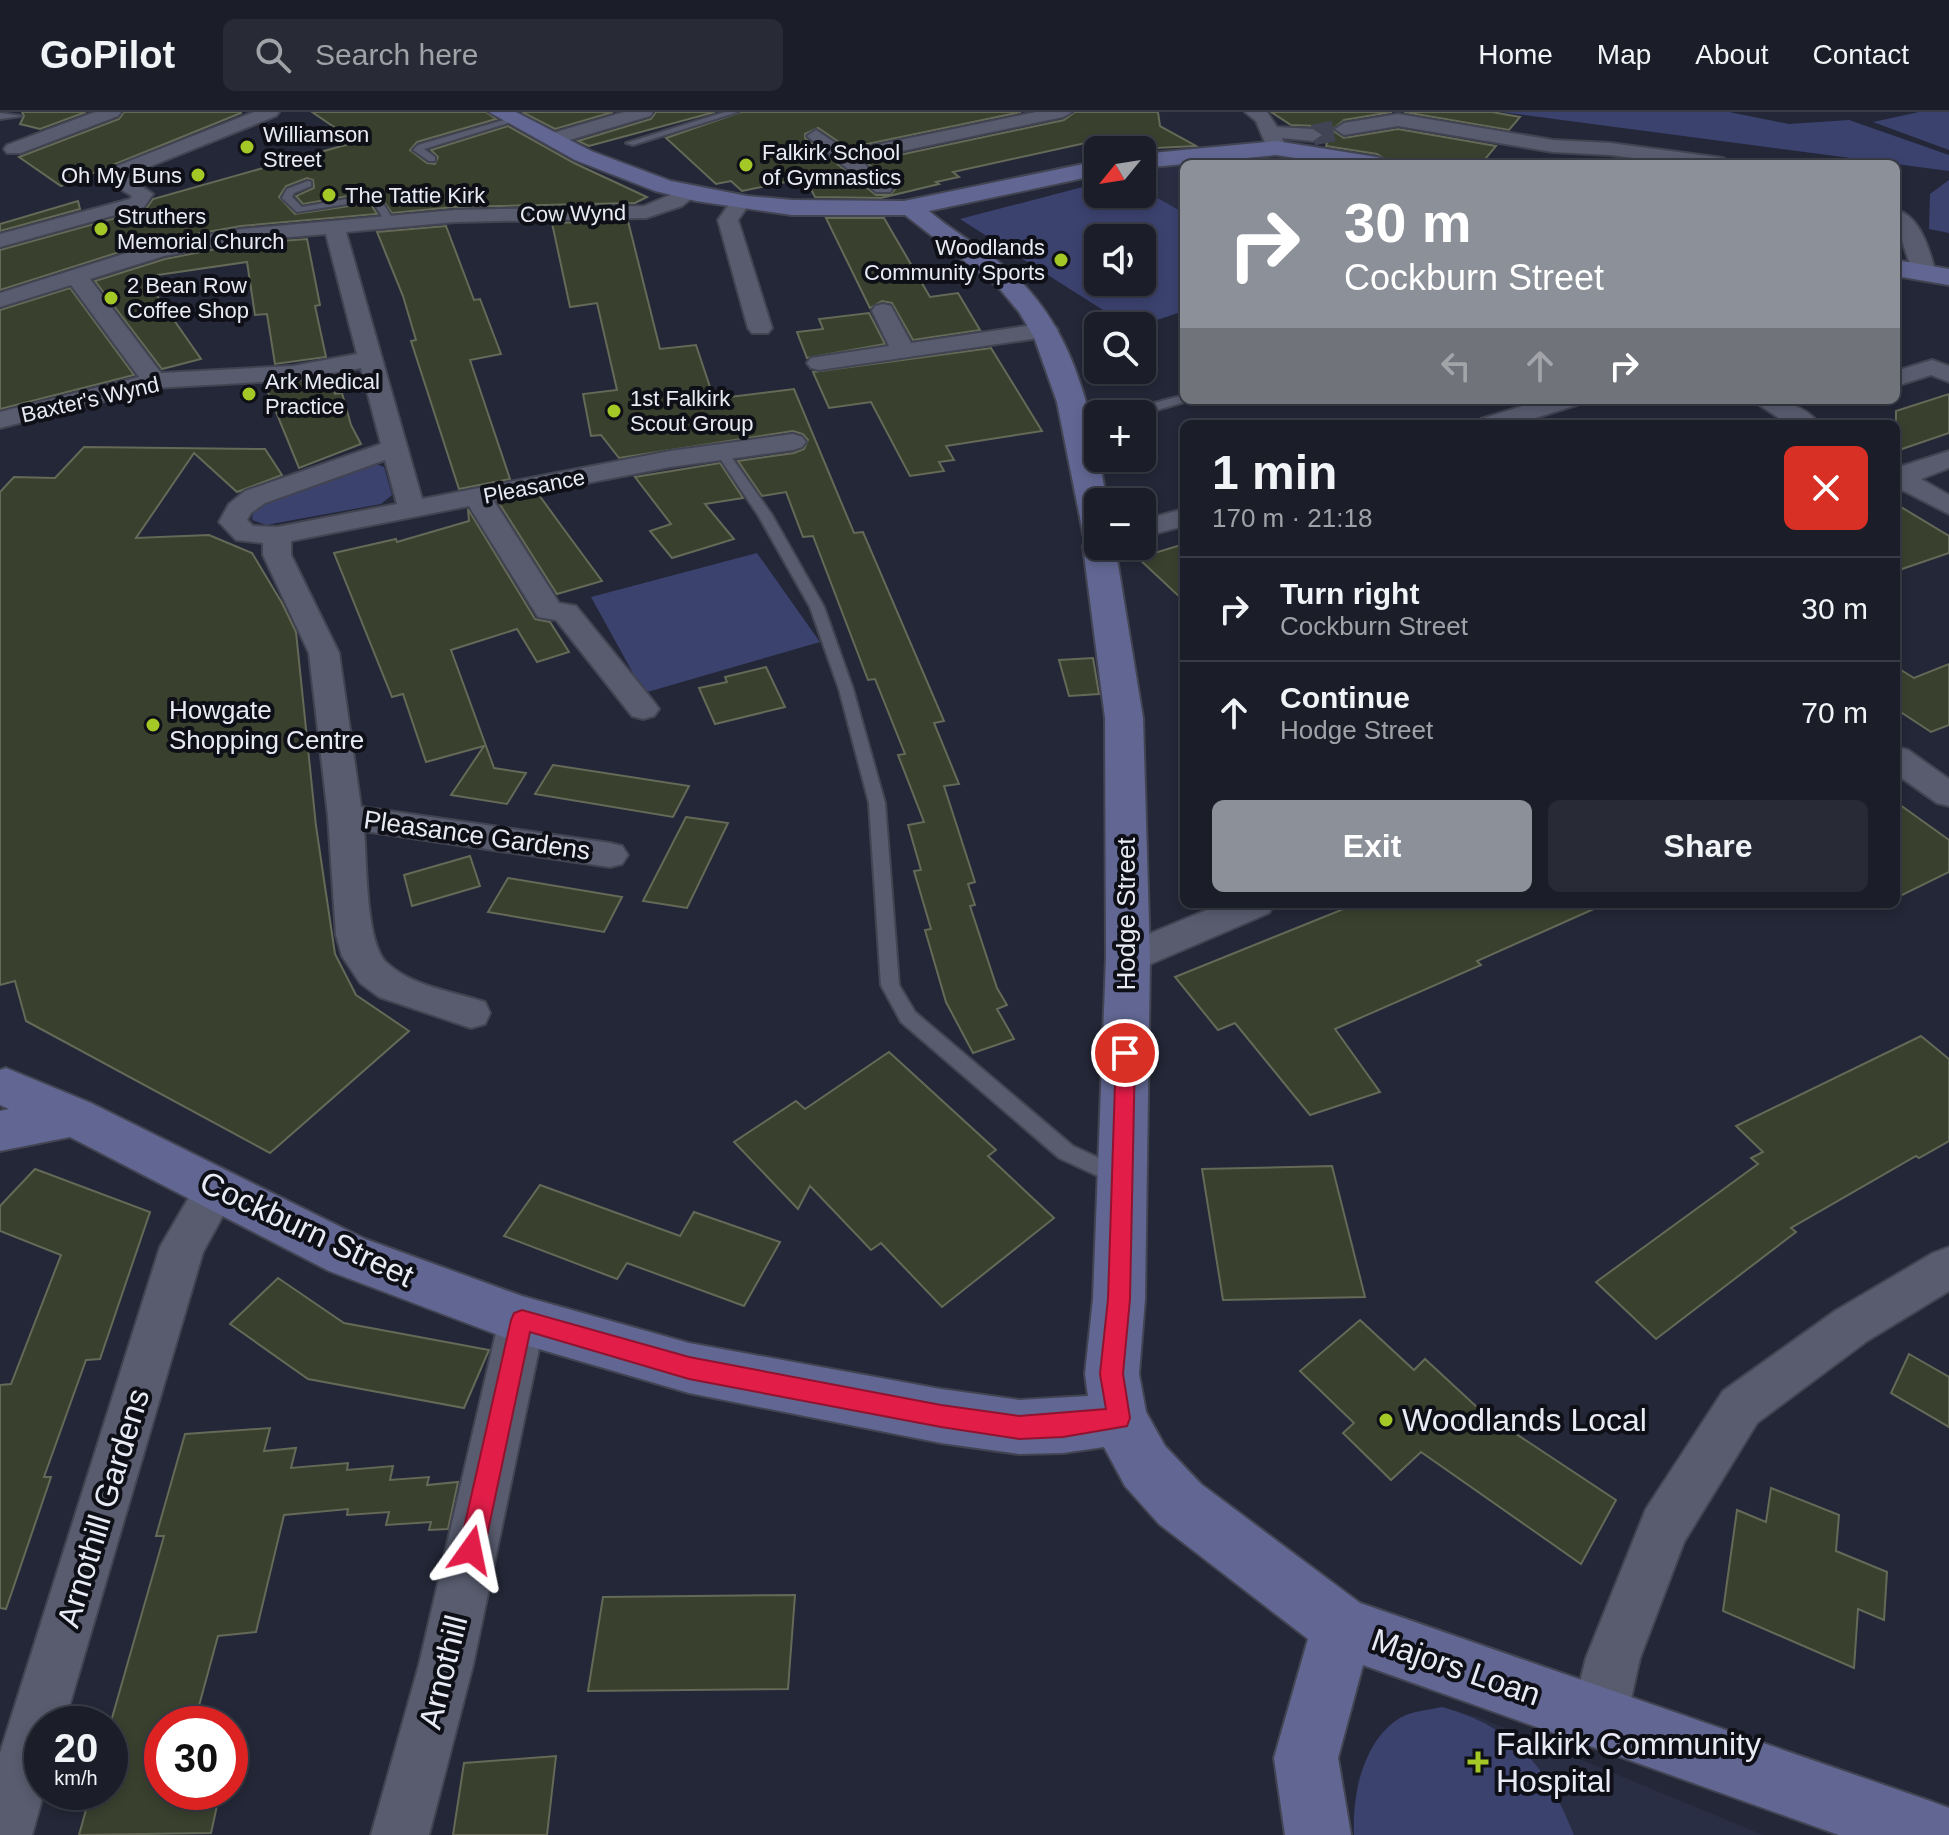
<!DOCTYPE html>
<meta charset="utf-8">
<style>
body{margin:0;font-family:Arial,sans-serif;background:#282a35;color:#f1f3f6;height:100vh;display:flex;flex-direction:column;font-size:30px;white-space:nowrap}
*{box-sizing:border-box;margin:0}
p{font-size:26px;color:#a0a2a8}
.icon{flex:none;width:44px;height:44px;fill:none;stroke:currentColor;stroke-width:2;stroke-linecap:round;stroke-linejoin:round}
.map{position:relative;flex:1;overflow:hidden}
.details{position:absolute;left:1180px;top:308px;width:720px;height:488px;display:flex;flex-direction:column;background:#1b1d29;border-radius:12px;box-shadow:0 4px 12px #0003,0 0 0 2px #393b46}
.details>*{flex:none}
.banner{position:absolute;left:1180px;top:48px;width:720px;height:244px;border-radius:12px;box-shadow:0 4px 12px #0003,0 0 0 2px #393b46;background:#8c9099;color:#fff;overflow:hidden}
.needle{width:52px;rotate:240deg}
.tools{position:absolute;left:1084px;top:24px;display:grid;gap:16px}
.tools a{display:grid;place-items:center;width:72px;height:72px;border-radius:12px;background:#1b1d29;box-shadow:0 4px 12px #0003,0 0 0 2px #393b46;font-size:40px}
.speed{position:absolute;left:24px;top:1594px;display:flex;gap:16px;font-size:40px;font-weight:700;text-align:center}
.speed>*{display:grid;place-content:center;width:104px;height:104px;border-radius:50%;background:#1b1d29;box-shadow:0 4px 12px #0003,0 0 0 2px #393b46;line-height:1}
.speed small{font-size:20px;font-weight:400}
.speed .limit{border:12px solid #d22;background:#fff;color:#111}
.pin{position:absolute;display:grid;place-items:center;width:68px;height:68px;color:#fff;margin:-34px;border:4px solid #fff;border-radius:50%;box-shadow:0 2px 8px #0007}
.me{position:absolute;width:88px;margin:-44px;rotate:12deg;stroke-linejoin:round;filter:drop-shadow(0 0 6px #0008)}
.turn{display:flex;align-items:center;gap:28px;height:168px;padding:0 32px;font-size:36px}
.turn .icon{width:104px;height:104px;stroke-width:2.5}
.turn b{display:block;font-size:56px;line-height:68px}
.lanes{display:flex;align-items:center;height:76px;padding:0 32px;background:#0003;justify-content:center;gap:40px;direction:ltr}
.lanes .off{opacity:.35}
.round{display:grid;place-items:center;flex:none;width:84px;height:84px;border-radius:12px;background:#282a35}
.headline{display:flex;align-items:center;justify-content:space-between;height:136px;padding:0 32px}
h1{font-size:48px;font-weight:700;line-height:60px}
.button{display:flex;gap:16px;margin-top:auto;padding:16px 32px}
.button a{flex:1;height:92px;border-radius:12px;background:#8c9099;color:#fff;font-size:32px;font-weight:700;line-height:92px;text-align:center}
.button a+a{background:#282a35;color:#f1f3f6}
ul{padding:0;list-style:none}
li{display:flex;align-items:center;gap:24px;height:104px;padding:0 32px;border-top:2px solid #393b46}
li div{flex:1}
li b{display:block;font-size:30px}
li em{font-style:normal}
header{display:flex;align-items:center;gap:48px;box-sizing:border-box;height:112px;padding:0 40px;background:#1b1d29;border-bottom:2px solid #393b46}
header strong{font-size:38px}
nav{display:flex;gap:44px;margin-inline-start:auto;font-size:28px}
.search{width:560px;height:72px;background:#282a35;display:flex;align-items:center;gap:20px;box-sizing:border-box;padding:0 28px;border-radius:12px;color:#a0a2a8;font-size:30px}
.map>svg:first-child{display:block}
.built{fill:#2a2e44}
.green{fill:#3b426e;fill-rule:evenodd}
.building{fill:#3a402e;stroke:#646a57;stroke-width:2}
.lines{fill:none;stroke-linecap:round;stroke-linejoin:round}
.street-tunnel{stroke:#414454;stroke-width:21;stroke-dasharray:21 10;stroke-linecap:butt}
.lane-casing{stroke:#424452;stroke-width:4}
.street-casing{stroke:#424452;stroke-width:4}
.secondary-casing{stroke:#424452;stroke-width:4}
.lane{fill:#585c6e;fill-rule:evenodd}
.street{fill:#585c6e;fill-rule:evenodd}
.secondary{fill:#616792;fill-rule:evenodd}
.route{fill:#e11d48;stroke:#92132f;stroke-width:2}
.poi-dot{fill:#a4c825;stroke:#0f1017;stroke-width:3}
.labels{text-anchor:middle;stroke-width:8;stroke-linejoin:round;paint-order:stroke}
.far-poi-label{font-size:22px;fill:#e8eaf5;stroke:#0f1017;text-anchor:start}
.far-street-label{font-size:22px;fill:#e8eaf5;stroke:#0f1017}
.poi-label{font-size:26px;fill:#e8eaf5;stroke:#0f1017;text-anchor:start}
.street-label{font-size:26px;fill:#e8eaf5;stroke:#0f1017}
.near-street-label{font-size:32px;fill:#e8eaf5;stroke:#0f1017}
.near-poi-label{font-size:32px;fill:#e8eaf5;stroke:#0f1017;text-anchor:start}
</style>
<header>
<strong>GoPilot</strong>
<div class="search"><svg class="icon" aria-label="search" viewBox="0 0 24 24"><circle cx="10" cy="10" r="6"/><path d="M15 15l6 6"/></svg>Search here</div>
<nav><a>Home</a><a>Map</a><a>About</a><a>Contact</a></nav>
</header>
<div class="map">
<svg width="1949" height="1723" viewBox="0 0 1949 1723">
<rect width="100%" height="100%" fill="#242737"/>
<g class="built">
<polygon points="1206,49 1247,49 1299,52 1184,52 1184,101 1142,77 1142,58 1165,54"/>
<polygon points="1442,1595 1478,1605 1763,1723 1354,1723 1357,1670 1376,1629 1401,1605"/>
</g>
<g class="green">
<polygon points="1501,0 1729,0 1789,12 1849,8 1949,43 1949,59"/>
<polygon points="1919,0 1949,0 1949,38 1873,10"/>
<polygon points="1949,68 1949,121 1929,117 1930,82"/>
<path d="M 1098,71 L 1098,82 L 1142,82 L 1142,77 L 1184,101 L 1184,199 L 1139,214 L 1128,214 L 960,107 ZM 1098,126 L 1142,126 L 1142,170 L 1098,170 Z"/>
<polygon points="373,351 384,355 392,383 381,392 266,413 252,408 253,398 262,392"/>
<polygon points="757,441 820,530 644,581 591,485"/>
<path d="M 1442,1595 C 1516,1616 1546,1654 1574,1723 L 1354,1723 C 1352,1684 1363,1628 1400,1606 C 1411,1599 1430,1598 1442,1595 Z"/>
</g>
<g class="building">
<polygon points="22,0 86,0 40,17 20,12 24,4"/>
<polygon points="124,0 241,0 241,1 61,74 19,45 119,7"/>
<polygon points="312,0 486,0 496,7 417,30 410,38 427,51 435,52 438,45 431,38 508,14 574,51 647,85 635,91 455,95 392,101 376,79 303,92 296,84 314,76 313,68 307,66 286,74 279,85 295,102 370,91 377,102 241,114 151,130 0,178 0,138 145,98 153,87 356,30"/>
<polygon points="522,0 613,0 555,17"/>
<polygon points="656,0 715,0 589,34 578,29 651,7"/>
<polygon points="741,0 1021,0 848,36 818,16 805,22 805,26 876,83 890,83 896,76 866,50 1064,8 1075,0 1158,0 1160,14 1196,34 1117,38 1099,28 953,60 959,65 936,70 939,72 881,86 815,85 805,66 742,79 731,69 716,72 666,26"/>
<polygon points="1271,0 1392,0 1344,8 1332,18 1344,26 1398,17 1496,34 1481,52 1407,52 1388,49 1377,42 1326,34 1327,31 1320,28 1325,22 1315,14 1291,13"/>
<polygon points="1404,0 1492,0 1520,5 1509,18"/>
<polygon points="78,89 80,97 0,119 0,112"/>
<polygon points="826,106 884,106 930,185 958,181 980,218 913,228 892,191 882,189 870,196"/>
<polygon points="628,109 660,237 696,233 714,287 794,277 854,421 863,420 944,609 934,611 959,672 944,674 975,770 968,772 975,793 970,794 997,876 1007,893 997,897 1014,927 973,941 946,890 925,818 931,817 914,759 921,758 908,713 924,710 898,643 905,642 875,567 868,568 813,424 803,425 786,380 762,384 738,349 794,341 804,337 808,328 803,322 793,319 619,346 601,323 591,324 583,282 617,278 597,191 570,195 552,111"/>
<polygon points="446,114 474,188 480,187 501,242 470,248 510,367 459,377 411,229 416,228 403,184 377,120"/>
<polygon points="307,127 320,193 315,194 326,245 275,252 267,202 255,203 247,150 144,165 201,247 162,257 95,169 165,147 242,132"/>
<polygon points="70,176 134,263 0,297 0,198"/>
<polygon points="869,201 885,232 807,246 797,220 823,217 819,207"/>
<polygon points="991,236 1042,319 946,334 954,348 939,350 944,359 910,364 871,290 829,296 813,260"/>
<polygon points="331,264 335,282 342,281 351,313 361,332 299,356 265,273"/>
<polygon points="1949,282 1949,321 1896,339 1896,299"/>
<polygon points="84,335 265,337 282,363 237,380 194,341 136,426 209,423 252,441 282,491 296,520 316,714 335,842 356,883 409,919 270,1041 26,909 15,869 0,873 0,380 14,365 55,366"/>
<polygon points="720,351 743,386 705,392 734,427 672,446 650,419 671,412 635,365"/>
<polygon points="539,383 563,416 602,469 557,482 499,391"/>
<polygon points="1896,392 1949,424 1949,441 1896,459"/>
<polygon points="468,397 535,507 550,510 569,540 537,550 517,517 451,538 494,656 526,661 507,692 451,683 484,634 426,650 403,582 392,585 334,441 396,427 397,430 469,409"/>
<polygon points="1184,432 1184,489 1138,446"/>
<polygon points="1093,546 1099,582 1069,584 1059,548"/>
<polygon points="1949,552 1949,613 1931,620 1896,597 1896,555 1914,566"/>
<polygon points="766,555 785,595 715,612 699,576 727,570 725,565"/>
<polygon points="553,653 689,674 673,705 535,682"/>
<polygon points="1896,690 1949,728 1949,760 1896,786"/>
<polygon points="686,705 728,711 687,796 643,789"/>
<polygon points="470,744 480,774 412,794 404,763"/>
<polygon points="508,766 622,785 604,820 488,800"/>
<polygon points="1356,792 1605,792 1477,849 1481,853 1335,917 1380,980 1310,1003 1235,911 1218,918 1175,865"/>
<polygon points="1921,924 1949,947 1949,1029 1919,1046 1916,1044 1791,1116 1796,1120 1656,1227 1596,1170 1758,1052 1751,1046 1763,1040 1736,1014"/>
<polygon points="889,940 996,1038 988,1044 1054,1106 942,1195 881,1131 871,1138 810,1074 798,1097 734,1030 796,989 805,997"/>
<polygon points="1332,1054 1365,1185 1223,1188 1202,1057"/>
<polygon points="35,1057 150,1100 100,1247 86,1248 44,1365 51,1365 6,1497 0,1496 0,1273 11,1272 61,1143 0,1119 0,1094"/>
<polygon points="540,1073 680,1124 694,1100 780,1130 744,1194 627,1151 617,1167 504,1124"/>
<polygon points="278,1166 344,1211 489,1238 464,1296 308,1267 230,1212"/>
<polygon points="1360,1208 1414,1258 1425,1247 1480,1298 1616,1388 1581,1452 1421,1340 1391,1368 1343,1321 1354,1311 1300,1259"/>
<polygon points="1909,1242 1949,1265 1949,1315 1891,1281"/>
<polygon points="270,1316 264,1339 296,1336 291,1356 348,1351 347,1358 393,1354 390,1368 429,1365 427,1373 458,1370 448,1417 429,1418 431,1410 386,1413 389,1400 347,1403 348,1397 284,1403 256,1520 218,1524 194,1612 162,1612 162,1680 220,1680 211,1721 79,1723 91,1680 110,1680 110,1613 164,1424 156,1424 185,1322"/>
<polygon points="1771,1376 1839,1403 1836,1439 1887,1460 1884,1508 1858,1497 1854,1556 1723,1499 1737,1398 1766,1410"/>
<polygon points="795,1483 788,1577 588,1579 603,1485"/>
<polygon points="556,1644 547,1723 453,1723 464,1651"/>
</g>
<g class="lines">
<polyline class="street-tunnel" points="1313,23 1344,17"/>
<g class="lane-casing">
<g id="lane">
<polygon points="725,0 738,0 633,33 626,31"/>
<polygon points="0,1 21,4 0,7"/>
<polygon points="511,6 518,8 424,37 435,45 435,49 429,49 413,38 418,33"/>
<polygon points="308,69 311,70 311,74 294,81 292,85 302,95 375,82 378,83 394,109 386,111 372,88 297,100 282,86 287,77"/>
<polygon points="1184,283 1184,288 1188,289 1143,302 1073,306 1067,302 1073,298 1143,294"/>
<polygon points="717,336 725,336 772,403 824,495 853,577 885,691 899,873 915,900 1073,1034 1127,1059 1130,1065 1127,1071 1120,1074 1113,1071 1059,1046 901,910 881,873 869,691 839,577 810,495 758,403 715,339"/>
</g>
</g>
<g class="street-casing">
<g id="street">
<polygon points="95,0 121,0 118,4 21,41 7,41 4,37 7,33"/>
<polygon points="254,0 279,0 276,4 126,64 153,82 144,95 0,135 0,122 130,87 132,84 104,67 101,63 104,59"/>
<polygon points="624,0 653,0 650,4 553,33 544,27 546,23"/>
<polygon points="1036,0 1072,0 1063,5 859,48 890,72 893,76 890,80 876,80 807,24 816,18 847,39"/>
<polygon points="1245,0 1267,0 1277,15 1313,17 1322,23 1313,29 1282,26 1286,36 1283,40 1269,40 1256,9"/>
<polygon points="1398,2 1553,28 1610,31 1723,46 1733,52 1679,52 1610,43 1553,40 1398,14 1344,23 1335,17 1344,11"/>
<path d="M 687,76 L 694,78 L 697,82 L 682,94 L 646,106 L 455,110 L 346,120 L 422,387 L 670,339 L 793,322 L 802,325 L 806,330 L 802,335 L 793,338 L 670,355 L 494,389 L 559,491 L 576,494 L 654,590 L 659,597 L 654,604 L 643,607 L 632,604 L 556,508 L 538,505 L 469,394 L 291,429 L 291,443 L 339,541 L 361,695 L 610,731 L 622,734 L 628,743 L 622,752 L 610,755 L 364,719 C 367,749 365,831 387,851 C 411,874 454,880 485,890 L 490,901 L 485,912 L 471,916 L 379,885 L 360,871 L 342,844 L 336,823 L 328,704 L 309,541 L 263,443 L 263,431 L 236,428 L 219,410 L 229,392 L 245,379 L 381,332 L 361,256 L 293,268 L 154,276 L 0,316 L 0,300 L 139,265 L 71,173 L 0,195 L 0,181 L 152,133 L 242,117 L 455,98 L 644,94 ZM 326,122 L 357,242 L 293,254 L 161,261 L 90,167 L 164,144 L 242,129 ZM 385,348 L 397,392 L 277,415 L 253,414 L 247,408 L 251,401 L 265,391 Z"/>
<polygon points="739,86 749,92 738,108 772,216 768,221 752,221 748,216 718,108 732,88"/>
<path d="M 1896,98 C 1921,104 1930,140 1936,162 L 1933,167 L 1917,167 C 1909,154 1896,112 1896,98 Z"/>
<polygon points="883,192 891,194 911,231 1046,211 1054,213 1058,218 1054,223 1046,225 819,258 811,256 807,251 811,246 889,234 872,199 875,194"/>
<polygon points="1932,248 1949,254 1949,270 1931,263 1896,274 1896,259"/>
<polygon points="1542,288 1580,288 1577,293 1516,312 1477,312 1481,307"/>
<path d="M 1752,288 C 1775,288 1803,290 1819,312 L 1788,312 Z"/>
<polygon points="1949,339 1949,356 1921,367 1949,383 1949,402 1896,375 1896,356"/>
<polygon points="1184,397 1184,414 1142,425 1142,408"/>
<polygon points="1896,635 1908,638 1949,667 1949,694 1937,691 1896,662"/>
<polygon points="1221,792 1274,792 1269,801 1141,856 1128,860 1115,856 1109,846 1115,836"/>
<polygon points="217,1058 232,1063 238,1076 203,1140 64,1612 42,1612 42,1680 44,1680 32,1723 0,1723 0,1641 160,1135 202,1063"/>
<polygon points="1949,1135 1949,1179 1867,1229 1757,1311 1684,1430 1640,1546 1627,1605 1618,1624 1599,1633 1580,1624 1571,1605 1586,1546 1646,1397 1723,1279 1835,1199 1933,1141"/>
<polygon points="522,1187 538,1193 545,1208 473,1553 429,1723 371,1723 419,1553 499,1208 506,1193"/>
</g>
</g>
<g class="secondary-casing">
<g id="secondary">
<path d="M 489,0 L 516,0 L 591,39 L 671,69 L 747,84 L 792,88 L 904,89 L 1098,49 L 1098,63 L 929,99 C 957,123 991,140 1017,166 C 1079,225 1093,311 1107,390 L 1098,390 L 1098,434 L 1115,434 L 1143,606 L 1150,846 L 1145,1187 L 1139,1262 L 1146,1300 L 1165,1334 L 1201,1372 L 1360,1491 L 1933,1690 L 1949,1696 L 1949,1723 L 1839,1723 L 1363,1553 L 1338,1646 L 1351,1723 L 1285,1723 L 1274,1646 L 1308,1527 L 1159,1412 L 1125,1374 L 1104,1335 L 1063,1341 L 1019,1342 L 941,1331 L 689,1281 L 522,1232 L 329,1159 L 70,1025 L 0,1039 L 0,999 L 9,997 L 0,993 L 0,958 L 6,956 L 91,991 L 365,1127 L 522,1184 L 689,1231 L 941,1277 L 1019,1288 L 1088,1284 L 1085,1262 L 1093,1187 L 1106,846 L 1105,606 L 1083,434 L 1085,431 L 1057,290 L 1034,225 L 1019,200 L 999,176 L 905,103 L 792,103 L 696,89 L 655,79 L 575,48 Z"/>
<polygon points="1276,29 1376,45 1384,47 1387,52 1334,52 1276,43 1142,56 1142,42"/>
<polygon points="1896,148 1949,157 1949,173 1896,164"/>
</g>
</g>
<use href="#lane" class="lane"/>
<use href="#street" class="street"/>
<use href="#secondary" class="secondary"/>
</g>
<polygon class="route" points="1125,933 1132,935 1135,941 1130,1187 1123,1262 1130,1306 1127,1314 1063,1325 1019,1327 941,1315 689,1267 530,1220 484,1438 480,1447 471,1450 463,1447 459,1438 511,1208 514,1201 522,1198 689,1245 941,1293 1019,1304 1106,1297 1100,1262 1108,1187 1116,941 1119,935"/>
<g class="poi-dot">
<circle cx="247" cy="35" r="8"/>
<circle cx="746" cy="53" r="8"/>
<circle cx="198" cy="63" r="8"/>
<circle cx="329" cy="83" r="8"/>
<circle cx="101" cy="117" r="8"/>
<circle cx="1061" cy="148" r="8"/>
<circle cx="111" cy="186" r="8"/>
<circle cx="249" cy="282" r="8"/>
<circle cx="614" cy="299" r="8"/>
<circle cx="153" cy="613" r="8"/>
<circle cx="1386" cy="1308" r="8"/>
<path d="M1474 1638h8v8h8v8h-8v8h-8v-8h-8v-8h8z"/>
</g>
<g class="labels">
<g class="far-poi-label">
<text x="263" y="30">Williamson<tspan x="263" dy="25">Street</tspan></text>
<text x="762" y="48">Falkirk School<tspan x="762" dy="25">of Gymnastics</tspan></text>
<text x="182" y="71" text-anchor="end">Oh My Buns</text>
<text x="345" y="91">The Tattie Kirk</text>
<text x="117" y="112">Struthers<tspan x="117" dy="25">Memorial Church</tspan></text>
<text x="1045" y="143" text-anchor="end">Woodlands<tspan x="1045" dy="25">Community Sports</tspan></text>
<text x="127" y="181">2 Bean Row<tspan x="127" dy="25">Coffee Shop</tspan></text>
<text x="265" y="277">Ark Medical<tspan x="265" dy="25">Practice</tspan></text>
<text x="630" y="294">1st Falkirk<tspan x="630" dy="25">Scout Group</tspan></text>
</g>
<g class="far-street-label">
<text transform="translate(573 101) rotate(-1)" y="8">Cow Wynd</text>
<text transform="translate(90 287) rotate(-13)" y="8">Baxter's Wynd</text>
<text transform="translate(534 374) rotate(-11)" y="8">Pleasance</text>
</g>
<g class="poi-label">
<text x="169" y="607">Howgate<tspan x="169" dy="30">Shopping Centre</tspan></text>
</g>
<g class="street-label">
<text transform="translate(477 723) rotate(8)" y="9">Pleasance Gardens</text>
<text transform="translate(1126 802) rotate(-90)" y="9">Hodge Street</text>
</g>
<g class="near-street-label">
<text transform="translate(307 1117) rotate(25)" y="11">Cockburn Street</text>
<text transform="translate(103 1396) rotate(-73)" y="11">Arnothill Gardens</text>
<text transform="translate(1456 1555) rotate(19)" y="11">Majors Loan</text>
<text transform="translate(443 1560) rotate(-76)" y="11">Arnothill</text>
</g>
<g class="near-poi-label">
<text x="1402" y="1319">Woodlands Local</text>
<text x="1496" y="1643">Falkirk Community<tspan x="1496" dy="37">Hospital</tspan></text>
</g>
</g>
</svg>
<div class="tools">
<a><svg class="needle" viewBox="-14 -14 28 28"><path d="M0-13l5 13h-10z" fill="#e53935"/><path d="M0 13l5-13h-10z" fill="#a0a2a8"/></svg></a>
<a><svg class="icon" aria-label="sound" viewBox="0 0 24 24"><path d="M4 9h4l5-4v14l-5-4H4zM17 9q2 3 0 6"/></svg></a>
<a><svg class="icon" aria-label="search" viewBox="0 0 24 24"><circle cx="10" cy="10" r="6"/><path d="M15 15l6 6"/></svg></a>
<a>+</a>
<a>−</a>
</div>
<div class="speed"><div>20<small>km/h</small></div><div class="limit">30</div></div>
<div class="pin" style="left:1125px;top:941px;background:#d93025"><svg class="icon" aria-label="arrive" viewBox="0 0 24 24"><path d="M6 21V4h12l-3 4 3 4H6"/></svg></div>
<svg class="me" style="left:471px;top:1438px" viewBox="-20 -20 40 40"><path d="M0-17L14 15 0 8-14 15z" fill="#e11d48" stroke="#fff" stroke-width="4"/></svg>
<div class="banner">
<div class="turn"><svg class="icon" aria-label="right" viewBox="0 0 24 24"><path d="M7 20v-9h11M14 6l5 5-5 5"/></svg><div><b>30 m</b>Cockburn Street</div></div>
<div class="lanes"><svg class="icon off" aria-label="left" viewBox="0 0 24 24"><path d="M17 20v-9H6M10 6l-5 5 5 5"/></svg><svg class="icon off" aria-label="ahead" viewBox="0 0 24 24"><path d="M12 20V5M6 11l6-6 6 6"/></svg><svg class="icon" aria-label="right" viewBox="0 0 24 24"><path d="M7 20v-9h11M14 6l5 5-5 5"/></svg></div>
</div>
<section class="details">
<div class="headline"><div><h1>1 min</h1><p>170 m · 21:18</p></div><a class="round" style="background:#d93025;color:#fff"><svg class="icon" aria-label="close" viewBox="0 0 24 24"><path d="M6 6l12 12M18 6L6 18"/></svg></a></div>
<ul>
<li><svg class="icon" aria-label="right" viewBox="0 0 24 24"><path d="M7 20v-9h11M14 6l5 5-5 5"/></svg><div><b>Turn right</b><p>Cockburn Street</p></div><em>30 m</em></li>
<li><svg class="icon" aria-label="ahead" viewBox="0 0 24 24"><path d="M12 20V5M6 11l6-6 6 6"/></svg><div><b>Continue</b><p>Hodge Street</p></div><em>70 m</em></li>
</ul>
<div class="button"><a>Exit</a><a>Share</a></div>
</section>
</div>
